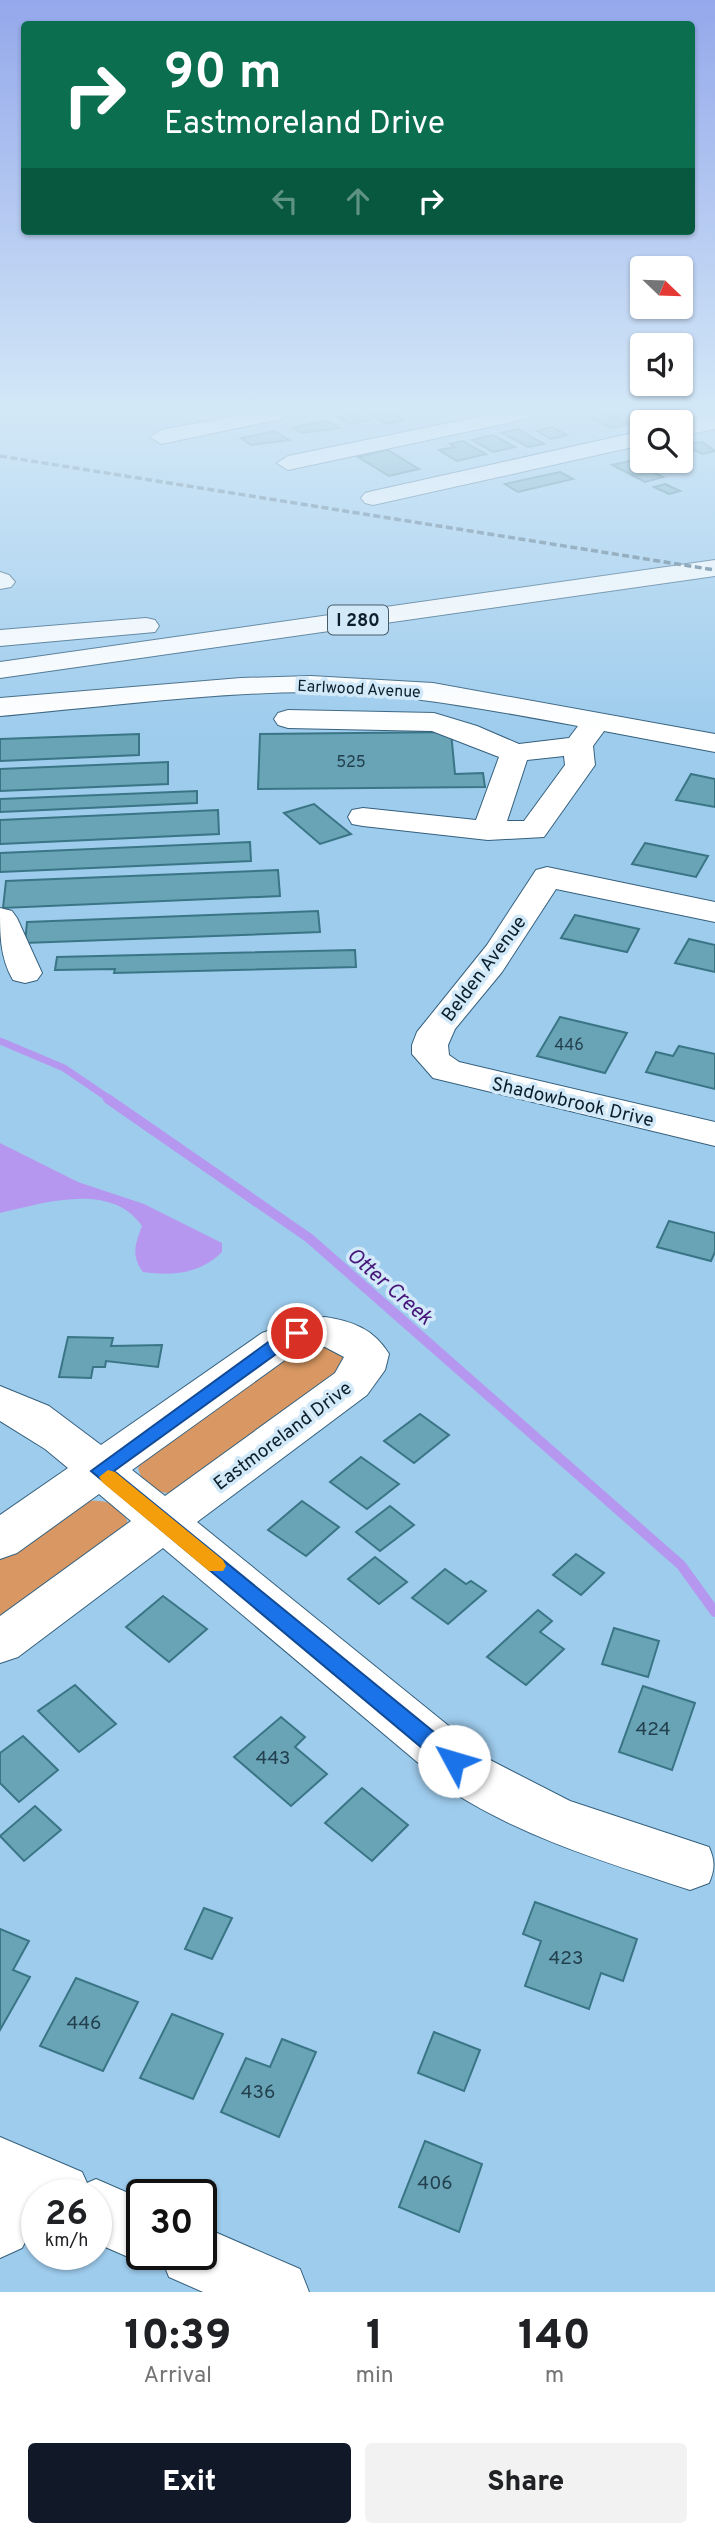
<!DOCTYPE html>
<style>
body{margin:0;font-family:Overpass,sans-serif;background:#f2f2f2;color:#202124;height:100vh;display:flex;flex-direction:column;font-size:26px;white-space:nowrap}
*{box-sizing:border-box;margin:0}
p{font-size:23px;color:#757577}
.icon{flex:none;width:38px;height:38px;fill:none;stroke:currentColor;stroke-width:2;stroke-linecap:round;stroke-linejoin:round}
.map{position:relative;height:2292px;overflow:hidden}
.sheet{display:flex;flex-direction:column;background:#fff;flex:1}
.sheet>*{flex:none}
.top-card{position:absolute;left:21px;top:21px;width:674px;height:214px;border-radius:7px;box-shadow:0 2px 5px #0004;background:#0b6e4f;color:#fff;overflow:hidden}
.needle{width:46px;rotate:113deg}
.buttons{position:absolute;left:630px;top:256px;display:grid;gap:14px}
.buttons a{display:grid;place-items:center;width:63px;height:63px;border-radius:7px;background:#fff;box-shadow:0 2px 5px #0004;font-size:35px}
.speed{position:absolute;left:21px;top:2179px;display:flex;gap:14px;font-size:35px;font-weight:700;text-align:center}
.speed>*{display:grid;place-content:center;width:91px;height:91px;border-radius:50%;background:#fff;box-shadow:0 2px 5px #0004;line-height:1}
.speed small{font-size:18px;font-weight:400}
.speed .limit{border:4px solid #111;border-radius:10px;background:#fff;color:#111}
.pin{position:absolute;display:grid;place-items:center;width:60px;height:60px;color:#fff;margin:-30px;border:4px solid #fff;border-radius:50%;box-shadow:0 2px 7px #0007}
.me{position:absolute;width:77px;margin:-38px;rotate:309deg;stroke-linejoin:round;filter:drop-shadow(0 0 5px #0008)}
.turn{display:flex;align-items:center;gap:24px;height:147px;padding:0 28px;font-size:32px}
.turn .icon{width:91px;height:91px;stroke-width:2.5}
.turn b{display:block;font-size:49px;line-height:60px}
.lanes{display:flex;align-items:center;height:66px;padding:0 28px;background:#0003;justify-content:center;gap:35px;direction:ltr}
.lanes .off{opacity:.35}
.eta{display:flex;justify-content:space-evenly;align-items:center;height:119px;text-align:center}
.eta b{font-size:42px;font-weight:800;line-height:49px}
.cta{display:flex;gap:14px;margin-top:auto;padding:14px 28px}
.cta a{flex:1;height:80px;border-radius:7px;background:#111827;color:#fff;font-size:28px;font-weight:800;line-height:80px;text-align:center}
.cta a+a{background:#f2f2f2;color:#202124}
.map>svg:first-child{display:block}
.green{fill:#d99863}
.water{fill:#b697ef}
.lines{fill:none;stroke-linecap:round;stroke-linejoin:round}
.stream-far1{stroke:#b697ef;stroke-width:7}
.stream{stroke:#b697ef;stroke-width:10}
.building{fill:#68a3b6;stroke:#3a7586;stroke-width:2}
.minor-casing{stroke:#35607d;stroke-width:2}
.highway-casing{stroke:#35607d;stroke-width:2}
.minor{fill:#fff;fill-rule:evenodd}
.highway{fill:#fff;fill-rule:evenodd}
.rail{stroke:#4a687d;stroke-width:3.5;stroke-dasharray:7 3.5;stroke-linecap:butt}
.route{fill:#1a73e8;stroke:#114b97;stroke-width:2}
.slow{fill:#f59e0b}
.labels{text-anchor:middle;stroke-width:7;stroke-linejoin:round;paint-order:stroke}
.far-street-label{font-size:16px;fill:#0c1f2b;stroke:#d2e9fa}
.number-label{font-size:16px;fill:#23404e}
.shield{fill:#d2e9fa;stroke:#475c69;stroke-width:2}
.shield-label{font-size:18px;font-weight:bold;fill:#0c1f2b}
.street-label{font-size:19px;fill:#0c1f2b;stroke:#d2e9fa}
.near-number-label{font-size:19px;fill:#23404e}
.water-label{font-size:21px;font-style:italic;fill:#451678;stroke:#d2e9fa}
</style>
<div class="map">
<svg width="715" height="2292" viewBox="0 0 715 2292">
<rect width="100%" height="100%" fill="#9ecced"/>
<g class="green">
<path d="M 334,1339 L 353,1368 L 174,1494 C 156,1492 143,1486 138,1468 L 143,1459 L 304,1344 Z"/>
<path d="M 88,1501 C 107,1500 122,1504 128,1524 L 0,1625 L 0,1557 Z"/>
</g>
<path class="water" d="M 0,1143 L 78,1182 L 144,1204 L 222,1243 L 222,1252 C 200,1274 173,1276 143,1272 C 131,1256 135,1244 142,1226 C 111,1181 44,1203 0,1213 Z"/>
<g class="lines">
<polyline class="stream-far1" points="0,1041 64,1068 111,1100"/>
<polyline class="stream" points="108,1099 309,1238 681,1565 715,1612"/>
</g>
<g class="building">
<polygon points="358,413 369,420 350,424 338,417"/>
<polygon points="367,413 391,413 404,420 387,424"/>
<polygon points="632,413 647,421 630,425 611,414"/>
<polygon points="606,414 627,425 611,428 590,418"/>
<polygon points="326,420 340,428 302,433 293,428"/>
<polygon points="552,427 567,435 551,439 537,431"/>
<polygon points="518,429 544,444 528,447 502,433"/>
<polygon points="275,431 289,440 251,445 241,438"/>
<polygon points="493,435 515,447 493,452 472,440"/>
<polygon points="463,441 486,454 457,461 439,450 455,447 450,444"/>
<polygon points="702,442 715,451 702,454 685,445"/>
<polygon points="388,450 419,469 389,476 358,457"/>
<polygon points="630,461 663,477 645,482 612,465"/>
<polygon points="560,472 573,479 518,492 505,484"/>
<polygon points="665,484 680,491 669,494 654,487"/>
<polygon points="451,732 455,774 483,773 485,787 258,789 260,734"/>
<polygon points="139,734 139,755 0,761 0,739"/>
<polygon points="168,762 168,784 0,791 0,769"/>
<polygon points="691,774 715,779 715,807 676,800"/>
<polygon points="197,791 197,803 0,812 0,799"/>
<polygon points="314,804 351,834 320,844 284,813"/>
<polygon points="218,810 219,834 0,844 0,820"/>
<polygon points="250,842 251,861 0,872 0,853"/>
<polygon points="645,843 708,856 696,877 632,864"/>
<polygon points="278,870 280,896 3,908 6,881"/>
<polygon points="318,911 320,932 25,943 27,922"/>
<polygon points="575,915 639,929 627,952 561,938"/>
<polygon points="689,939 715,945 715,972 675,963"/>
<polygon points="355,950 356,967 114,973 115,969 55,970 57,957"/>
<polygon points="560,1017 627,1033 605,1073 537,1056"/>
<polygon points="679,1046 715,1054 715,1089 646,1072 656,1052 673,1056"/>
<polygon points="669,1221 715,1233 715,1252 711,1261 657,1247"/>
<polygon points="68,1337 113,1338 111,1346 162,1345 158,1367 106,1361 105,1367 93,1367 91,1378 59,1377"/>
<polygon points="420,1414 449,1435 414,1463 384,1441"/>
<polygon points="361,1457 399,1484 367,1509 330,1482"/>
<polygon points="302,1501 339,1527 306,1556 268,1530"/>
<polygon points="390,1506 414,1525 380,1551 356,1532"/>
<polygon points="576,1554 604,1573 581,1595 553,1575"/>
<polygon points="375,1557 407,1582 379,1604 348,1579"/>
<polygon points="445,1569 466,1584 471,1581 486,1591 448,1624 412,1598"/>
<polygon points="163,1596 207,1629 169,1662 126,1627"/>
<polygon points="538,1610 552,1621 540,1632 564,1649 526,1685 487,1657"/>
<polygon points="614,1628 659,1641 648,1677 602,1664"/>
<polygon points="75,1685 116,1724 79,1752 38,1711"/>
<polygon points="643,1686 695,1703 672,1770 619,1752"/>
<polygon points="281,1717 305,1737 295,1747 327,1774 291,1806 234,1757"/>
<polygon points="23,1736 58,1770 19,1802 0,1783 0,1753"/>
<polygon points="362,1788 408,1825 372,1861 325,1823"/>
<polygon points="35,1806 61,1830 24,1861 0,1836"/>
<polygon points="535,1902 637,1939 623,1981 601,1973 589,2009 525,1986 541,1941 523,1934"/>
<polygon points="204,1908 232,1918 212,1959 185,1949"/>
<polygon points="0,1929 29,1941 13,1970 30,1977 0,2030"/>
<polygon points="76,1978 138,2002 103,2071 40,2046"/>
<polygon points="172,2014 223,2034 193,2099 140,2078"/>
<polygon points="434,2032 480,2050 464,2091 418,2073"/>
<polygon points="282,2039 316,2052 279,2137 221,2112 246,2058 270,2067"/>
<polygon points="425,2141 482,2164 459,2232 399,2207"/>
</g>
<g class="lines">
<g class="minor-casing">
<g id="minor">
<polygon points="251,413 292,413 281,419 161,444 150,437 161,430"/>
<polygon points="497,413 537,413 526,419 288,470 277,463 288,456"/>
<polygon points="715,415 715,429 681,436 681,422"/>
<polygon points="642,431 642,445 373,505 365,503 361,498 365,493 373,491"/>
<polygon points="0,572 9,575 15,582 11,587 0,589"/>
<path d="M 311,676 L 433,683 L 715,734 L 715,752 L 604,731 L 593,746 L 595,765 L 544,837 L 488,840 L 363,826 L 352,824 L 348,817 L 352,810 L 363,808 L 476,820 L 499,757 L 432,731 L 288,728 L 278,725 L 274,719 L 278,713 L 288,710 L 434,713 L 477,726 L 519,744 L 569,738 L 578,726 C 489,710 400,692 309,692 C 206,693 102,707 0,716 L 0,698 L 241,678 ZM 564,756 L 565,765 L 524,821 L 507,821 L 527,760 Z"/>
<polygon points="547,867 715,902 715,922 556,889 502,972 455,1029 448,1045 449,1055 459,1062 715,1122 715,1146 433,1078 412,1054 412,1045 417,1032 487,945 536,870"/>
<path d="M 0,908 L 12,911 L 17,918 L 42,973 L 37,980 L 25,983 L 13,980 C 0,958 0,935 0,908 Z"/>
<path d="M 325,1317 C 352,1321 374,1329 389,1354 L 385,1370 L 367,1395 L 197,1522 L 492,1761 L 570,1801 L 709,1847 C 715,1861 715,1869 709,1883 L 690,1890 C 609,1863 527,1839 454,1793 L 163,1548 L 18,1657 L 0,1663 L 0,1616 L 131,1521 L 99,1494 L 17,1553 L 0,1559 L 0,1515 L 68,1468 L 45,1449 L 0,1421 L 0,1386 L 49,1406 L 101,1445 L 262,1333 L 300,1320 ZM 325,1347 L 344,1357 L 335,1373 L 165,1496 L 132,1470 L 292,1355 L 305,1349 Z"/>
<polygon points="0,2137 82,2172 87,2183 96,2179 142,2199 142,2254 201,2254 201,2226 300,2269 309,2292 203,2292 169,2277 160,2255 142,2263 96,2243 96,2194 37,2194 37,2220 22,2248 0,2258"/>
</g>
</g>
<g class="highway-casing">
<g id="highway">
<polygon points="715,560 715,576 0,678 0,662"/>
<polygon points="146,618 155,620 159,626 155,632 0,646 0,630"/>
</g>
</g>
<use href="#minor" class="minor"/>
<use href="#highway" class="highway"/>
<polyline class="rail" points="0,456 715,570"/>
</g>
<linearGradient id="sky" x2="0" y2="1"><stop stop-color="#94a8eb"/><stop offset="0.56" stop-color="#d3e8f7"/><stop offset="1" stop-color="#d3e8f7" stop-opacity="0"/></linearGradient>
<rect width="715" height="733" fill="url(#sky)"/>
<polygon class="route" points="297,1327 303,1329 306,1333 283,1349 114,1471 462,1755 465,1761 462,1768 454,1771 446,1768 91,1471 271,1340"/>
<polygon class="slow" points="108,1470 115,1472 223,1560 226,1566 223,1571 209,1571 102,1482 99,1477"/>
<g class="labels">
<g class="far-street-label">
<text transform="translate(359 688) rotate(3)" y="6">Earlwood Avenue</text>
</g>
<g class="number-label">
<text x="351" y="767">525</text>
<text x="569" y="1050">446</text>
</g>
<rect class="shield" x="328" y="605.5" width="60" height="29" rx="5"/>
<g class="shield-label">
<text x="358" y="626">I 280</text>
</g>
<g class="street-label">
<text transform="translate(483 968) rotate(-53)" y="7">Belden Avenue</text>
<text transform="translate(573 1101) rotate(13)" y="7">Shadowbrook Drive</text>
<text transform="translate(282 1435) rotate(-37)" y="7">Eastmoreland Drive</text>
</g>
<g class="near-number-label">
<text x="653" y="1735">424</text>
<text x="273" y="1764">443</text>
<text x="566" y="1964">423</text>
<text x="84" y="2029">446</text>
<text x="258" y="2098">436</text>
<text x="435" y="2189">406</text>
</g>
<g class="water-label">
<text transform="translate(390 1286) rotate(41)" y="7">Otter Creek</text>
</g>
</g>
</svg>
<div class="buttons">
<a><svg class="needle" viewBox="-14 -14 28 28"><path d="M0-13l5 13h-10z" fill="#e53935"/><path d="M0 13l5-13h-10z" fill="#757577"/></svg></a>
<a><svg class="icon" aria-label="sound" viewBox="0 0 24 24"><path d="M4 9h4l5-4v14l-5-4H4zM17 9q2 3 0 6"/></svg></a>
<a><svg class="icon" aria-label="search" viewBox="0 0 24 24"><circle cx="10" cy="10" r="6"/><path d="M15 15l6 6"/></svg></a>
</div>
<div class="speed"><div>26<small>km/h</small></div><div class="limit">30</div></div>
<div class="pin" style="left:297px;top:1333px;background:#d93025"><svg class="icon" aria-label="arrive" viewBox="0 0 24 24"><path d="M6 21V4h12l-3 4 3 4H6"/></svg></div>
<svg class="me" style="left:454px;top:1761px" viewBox="-20 -20 40 40"><circle r="19" fill="#fff"/><path d="M0-13L10 11 0 6-10 11z" fill="#1a73e8"/></svg>
<div class="top-card">
<div class="turn"><svg class="icon" aria-label="right" viewBox="0 0 24 24"><path d="M7 20v-9h11M14 6l5 5-5 5"/></svg><div><b>90 m</b>Eastmoreland Drive</div></div>
<div class="lanes"><svg class="icon off" aria-label="left" viewBox="0 0 24 24"><path d="M17 20v-9H6M10 6l-5 5 5 5"/></svg><svg class="icon off" aria-label="ahead" viewBox="0 0 24 24"><path d="M12 20V5M6 11l6-6 6 6"/></svg><svg class="icon" aria-label="right" viewBox="0 0 24 24"><path d="M7 20v-9h11M14 6l5 5-5 5"/></svg></div>
</div>
</div>
<section class="sheet">
<div class="eta">
<div><b>10:39</b><p>Arrival</p></div>
<div><b>1</b><p>min</p></div>
<div><b>140</b><p>m</p></div>
</div>
<div class="cta"><a>Exit</a><a>Share</a></div>
</section>
